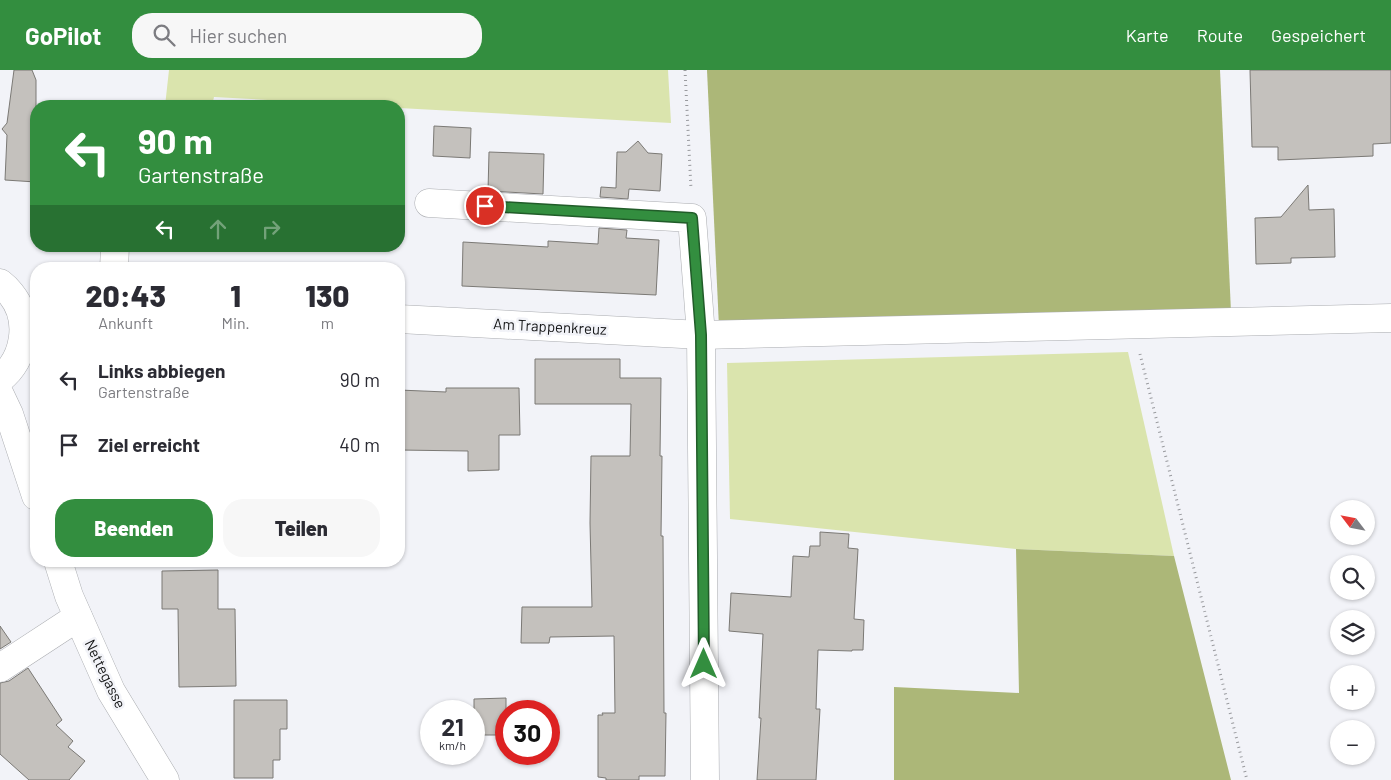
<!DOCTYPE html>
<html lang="de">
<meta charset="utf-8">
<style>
body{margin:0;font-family:Barlow,sans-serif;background:#f7f7f7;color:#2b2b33;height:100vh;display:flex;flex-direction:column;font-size:19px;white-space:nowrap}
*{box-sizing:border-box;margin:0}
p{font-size:16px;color:#7c7c81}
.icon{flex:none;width:28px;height:28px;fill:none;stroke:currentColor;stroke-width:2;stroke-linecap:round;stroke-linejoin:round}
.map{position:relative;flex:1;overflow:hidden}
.details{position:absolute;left:30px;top:192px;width:375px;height:305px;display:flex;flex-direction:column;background:#fff;border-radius:20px;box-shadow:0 1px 4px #0004}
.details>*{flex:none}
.guide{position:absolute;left:30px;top:30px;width:375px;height:152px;border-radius:20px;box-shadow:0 1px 4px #0004;background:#338e3f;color:#fff;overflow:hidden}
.needle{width:32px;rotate:302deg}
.buttons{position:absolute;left:1330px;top:430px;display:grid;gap:10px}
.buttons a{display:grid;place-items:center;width:45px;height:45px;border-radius:50%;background:#fff;box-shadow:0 1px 4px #0004;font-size:25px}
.speed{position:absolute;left:420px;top:630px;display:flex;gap:10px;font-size:25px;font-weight:700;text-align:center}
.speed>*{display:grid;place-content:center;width:65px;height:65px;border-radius:50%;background:#fff;box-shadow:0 1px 4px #0004;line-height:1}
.speed small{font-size:12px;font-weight:400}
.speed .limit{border:8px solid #d22;background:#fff;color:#111}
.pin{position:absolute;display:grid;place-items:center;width:42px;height:42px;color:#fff;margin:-21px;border:2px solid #fff;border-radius:50%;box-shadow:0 1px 5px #0007}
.me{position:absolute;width:55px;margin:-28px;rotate:0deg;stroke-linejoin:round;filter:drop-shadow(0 0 4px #0008)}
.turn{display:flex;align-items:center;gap:18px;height:105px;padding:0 25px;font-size:22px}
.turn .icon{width:65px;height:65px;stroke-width:2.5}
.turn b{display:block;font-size:35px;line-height:42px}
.lanes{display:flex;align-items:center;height:48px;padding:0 25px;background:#0003;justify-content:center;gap:25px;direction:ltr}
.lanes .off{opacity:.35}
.eta{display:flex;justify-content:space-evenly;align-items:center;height:85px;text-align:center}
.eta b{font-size:30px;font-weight:800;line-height:35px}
.action{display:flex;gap:10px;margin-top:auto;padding:10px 25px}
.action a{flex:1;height:58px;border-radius:20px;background:#338e3f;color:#fff;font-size:20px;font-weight:800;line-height:58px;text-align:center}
.action a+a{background:#f7f7f7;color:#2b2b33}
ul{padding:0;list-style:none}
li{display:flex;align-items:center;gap:15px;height:65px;padding:0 25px}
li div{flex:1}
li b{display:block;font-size:19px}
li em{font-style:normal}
header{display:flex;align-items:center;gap:30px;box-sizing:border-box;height:70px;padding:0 25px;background:#338e3f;color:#fff}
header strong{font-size:24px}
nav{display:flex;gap:28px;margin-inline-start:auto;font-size:18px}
.search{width:350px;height:45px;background:#f7f7f7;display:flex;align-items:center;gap:12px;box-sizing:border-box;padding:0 18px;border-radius:20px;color:#7c7c81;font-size:19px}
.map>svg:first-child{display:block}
.green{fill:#dae4ad}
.forest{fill:#acb778}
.building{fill:#c4c1bd;stroke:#7b7975}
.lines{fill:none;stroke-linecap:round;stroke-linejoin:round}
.minor-casing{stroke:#aaacb0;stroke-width:29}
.path{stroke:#999a9e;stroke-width:3;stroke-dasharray:1 4;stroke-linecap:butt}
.minor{stroke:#fff;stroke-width:28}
.route-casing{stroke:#215c29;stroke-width:12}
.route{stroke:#338e3f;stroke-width:9}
.labels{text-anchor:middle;stroke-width:5;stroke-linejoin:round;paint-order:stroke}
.street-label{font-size:15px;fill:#141516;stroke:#f2f3f8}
</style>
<header>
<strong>GoPilot</strong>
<div class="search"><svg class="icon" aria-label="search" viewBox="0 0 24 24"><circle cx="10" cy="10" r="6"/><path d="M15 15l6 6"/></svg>Hier suchen</div>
<nav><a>Karte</a><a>Route</a><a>Gespeichert</a></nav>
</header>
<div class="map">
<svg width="1391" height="710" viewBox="0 0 1391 710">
<rect width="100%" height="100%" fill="#f2f3f8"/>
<g class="green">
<polygon points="169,0 668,0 671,53 399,38 399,36 376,36 214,27 212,36 165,36"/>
<polygon points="1128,282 1174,486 1016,479 730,449 727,293"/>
</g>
<g class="forest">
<polygon points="707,0 1220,0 1231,242 719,257"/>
<polygon points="1016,479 1174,486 1231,710 894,710 894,617 1019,623"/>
</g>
<g class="building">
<polygon points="14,0 32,0 36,10 36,112 5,110 7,65 2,59 7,53"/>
<polygon points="1250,0 1391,0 1391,73 1373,74 1373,86 1278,90 1278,77 1252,77"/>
<polygon points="434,56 471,58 470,88 433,86"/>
<polygon points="638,71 648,83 662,84 660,121 629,119 628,129 600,127 601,117 616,118 617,82 626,82"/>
<polygon points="489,82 544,84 543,124 488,121"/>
<polygon points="1308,115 1309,140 1334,139 1335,187 1291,188 1291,193 1256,194 1255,148 1281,147"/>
<polygon points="599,158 627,160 626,168 659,170 656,225 462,216 463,172 548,177 548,171 598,174"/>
<polygon points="535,289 620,289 620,308 661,308 660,386 662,386 661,466 663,466 664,643 666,643 665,706 639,706 639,710 606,710 606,708 598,707 598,645 603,645 602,643 615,643 614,566 550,567 549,573 521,573 522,537 592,537 590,453 591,386 630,386 631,334 535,334"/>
<polygon points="446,318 519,318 520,365 499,365 499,400 468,401 468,381 399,380 399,320 446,322"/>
<polygon points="820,462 849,464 848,478 858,479 854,549 864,550 863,580 852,580 852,581 818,580 816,639 820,639 816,710 757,710 761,648 759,648 763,564 729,561 731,523 791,527 793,486 809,487 810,476 820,476"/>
<polygon points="218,500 218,539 235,539 236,616 179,617 178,539 162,539 162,501"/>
<polygon points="0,556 11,572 0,579"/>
<polygon points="28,598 62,650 56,655 73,671 68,677 85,691 69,710 29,710 0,684 0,613 9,611"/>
<polygon points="506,628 506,665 474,665 474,629"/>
<polygon points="234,630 287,630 287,659 280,659 280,690 273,690 273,708 234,708"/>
</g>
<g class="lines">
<g class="minor-casing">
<g id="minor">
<polyline points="429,133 692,148 701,265 705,710"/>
<polyline points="114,199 115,176"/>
<path d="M 0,213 C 4,216 8,220 11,224 C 32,250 25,289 0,309"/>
<polyline points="399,249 701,265 1391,248"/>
<polyline points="0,325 9,344 36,426"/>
<polyline points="58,491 69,526 111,621 165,710"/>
<polyline points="0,598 78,547"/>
</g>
</g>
<g class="path">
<polyline points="685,0 691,119"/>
<polyline points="1140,284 1247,710"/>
</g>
<use href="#minor" class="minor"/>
</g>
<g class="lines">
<g class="route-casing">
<polyline id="route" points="485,136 692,148 701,265 704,594"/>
</g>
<use href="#route" class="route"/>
</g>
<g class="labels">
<g class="street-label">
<text transform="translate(550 257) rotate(3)" y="5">Am Trappenkreuz</text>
<text transform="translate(105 604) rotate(64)" y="5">Nettegasse</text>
</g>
</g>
</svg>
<div class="buttons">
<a><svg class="needle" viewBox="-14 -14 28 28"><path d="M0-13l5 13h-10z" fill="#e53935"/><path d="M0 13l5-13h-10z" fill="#7c7c81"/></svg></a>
<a><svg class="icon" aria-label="search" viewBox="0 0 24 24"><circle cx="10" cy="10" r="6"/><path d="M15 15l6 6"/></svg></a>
<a><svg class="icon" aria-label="layers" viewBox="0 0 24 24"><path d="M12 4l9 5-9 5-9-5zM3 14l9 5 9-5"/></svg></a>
<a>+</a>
<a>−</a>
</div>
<div class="speed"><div>21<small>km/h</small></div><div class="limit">30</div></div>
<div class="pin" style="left:485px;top:136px;background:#d93025"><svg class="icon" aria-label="arrive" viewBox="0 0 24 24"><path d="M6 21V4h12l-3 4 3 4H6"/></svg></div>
<svg class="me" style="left:704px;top:594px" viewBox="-20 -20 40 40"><path d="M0-17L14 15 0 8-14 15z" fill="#338e3f" stroke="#fff" stroke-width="4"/></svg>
<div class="guide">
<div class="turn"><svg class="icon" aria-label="left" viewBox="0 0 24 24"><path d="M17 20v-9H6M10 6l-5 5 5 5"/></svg><div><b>90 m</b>Gartenstraße</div></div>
<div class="lanes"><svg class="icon" aria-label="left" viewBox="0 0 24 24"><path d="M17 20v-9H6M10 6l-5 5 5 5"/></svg><svg class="icon off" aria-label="ahead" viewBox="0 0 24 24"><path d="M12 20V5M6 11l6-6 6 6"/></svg><svg class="icon off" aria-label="right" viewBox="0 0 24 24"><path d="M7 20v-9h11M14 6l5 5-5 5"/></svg></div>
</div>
<section class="details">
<div class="eta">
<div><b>20:43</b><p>Ankunft</p></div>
<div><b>1</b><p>Min.</p></div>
<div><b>130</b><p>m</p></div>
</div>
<ul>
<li><svg class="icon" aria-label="left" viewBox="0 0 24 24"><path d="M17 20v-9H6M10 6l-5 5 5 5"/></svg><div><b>Links abbiegen</b><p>Gartenstraße</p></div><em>90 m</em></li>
<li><svg class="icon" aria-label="arrive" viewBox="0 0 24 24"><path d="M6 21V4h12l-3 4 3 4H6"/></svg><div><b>Ziel erreicht</b></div><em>40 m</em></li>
</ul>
<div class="action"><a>Beenden</a><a>Teilen</a></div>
</section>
</div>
